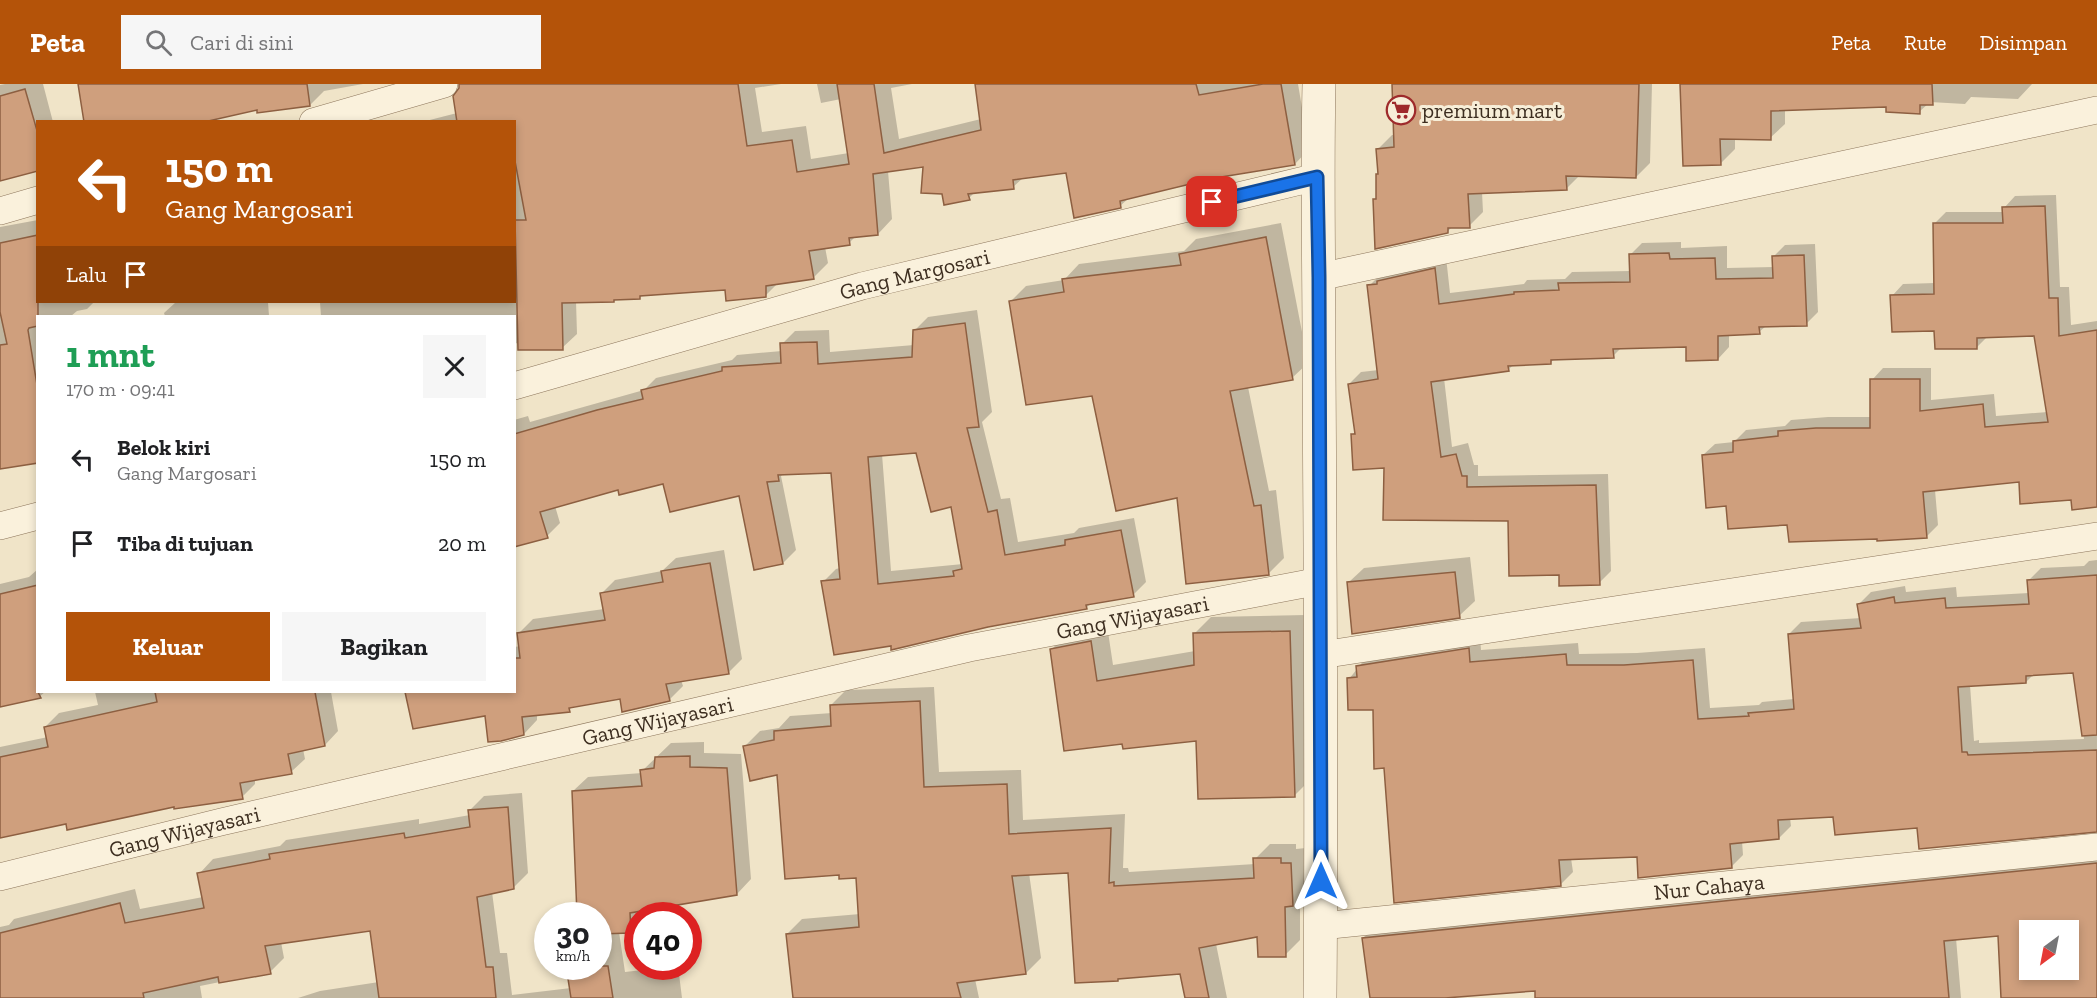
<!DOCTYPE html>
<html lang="id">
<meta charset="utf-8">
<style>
body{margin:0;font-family:"Zilla Slab",serif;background:#f6f6f6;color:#202124;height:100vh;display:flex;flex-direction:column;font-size:22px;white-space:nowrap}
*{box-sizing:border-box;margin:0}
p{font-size:20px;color:#757577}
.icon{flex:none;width:33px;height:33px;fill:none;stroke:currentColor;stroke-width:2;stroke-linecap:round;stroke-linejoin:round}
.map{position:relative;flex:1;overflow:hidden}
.panel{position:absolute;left:36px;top:231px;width:480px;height:378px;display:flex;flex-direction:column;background:#fff;border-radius:0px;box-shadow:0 3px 9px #0003}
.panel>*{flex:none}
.top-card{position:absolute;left:36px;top:36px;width:480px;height:183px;border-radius:0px;box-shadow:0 3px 9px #0003;background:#b45309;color:#fff;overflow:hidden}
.needle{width:39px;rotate:212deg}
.buttons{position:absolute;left:2019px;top:836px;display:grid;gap:12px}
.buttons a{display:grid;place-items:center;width:60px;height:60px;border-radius:0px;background:#fff;box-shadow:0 3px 9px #0003;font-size:30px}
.speed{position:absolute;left:534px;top:818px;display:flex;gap:12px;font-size:30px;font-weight:700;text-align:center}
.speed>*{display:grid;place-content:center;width:78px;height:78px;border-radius:50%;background:#fff;box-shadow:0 3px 9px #0003;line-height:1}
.speed small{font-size:15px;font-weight:400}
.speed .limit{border:9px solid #d22;background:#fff;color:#111}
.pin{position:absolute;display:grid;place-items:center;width:51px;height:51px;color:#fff;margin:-26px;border-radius:12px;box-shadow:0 3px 9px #0006}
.me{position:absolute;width:66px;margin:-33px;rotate:0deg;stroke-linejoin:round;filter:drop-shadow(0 0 4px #0008)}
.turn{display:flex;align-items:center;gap:21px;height:126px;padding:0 30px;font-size:27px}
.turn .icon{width:78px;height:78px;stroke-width:2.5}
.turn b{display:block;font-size:42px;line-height:51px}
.then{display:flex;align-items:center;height:57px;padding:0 30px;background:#0003;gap:12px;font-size:22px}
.round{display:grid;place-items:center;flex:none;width:63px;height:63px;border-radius:0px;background:#f6f6f6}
.head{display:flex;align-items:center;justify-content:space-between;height:102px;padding:0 30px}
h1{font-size:36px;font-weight:700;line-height:45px;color:#1e9e55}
.action{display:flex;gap:12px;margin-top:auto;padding:12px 30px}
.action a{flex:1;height:69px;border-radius:0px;background:#b45309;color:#fff;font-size:24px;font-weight:700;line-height:69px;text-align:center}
.action a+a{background:#f6f6f6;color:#202124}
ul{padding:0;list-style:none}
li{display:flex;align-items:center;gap:18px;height:84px;padding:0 30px}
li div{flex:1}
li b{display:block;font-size:22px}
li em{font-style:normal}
header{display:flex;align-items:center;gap:36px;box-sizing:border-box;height:84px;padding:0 30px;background:#b45309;color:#fff}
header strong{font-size:28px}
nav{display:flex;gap:33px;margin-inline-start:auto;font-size:21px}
.search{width:420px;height:54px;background:#f6f6f6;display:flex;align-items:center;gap:15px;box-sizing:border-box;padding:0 21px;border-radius:0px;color:#757577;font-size:22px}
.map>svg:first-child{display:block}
.shadow{fill:#0003;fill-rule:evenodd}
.building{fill:#cf9f7d;stroke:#8d5f41;stroke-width:1.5;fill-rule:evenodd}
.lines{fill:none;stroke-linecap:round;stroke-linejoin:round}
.minor-casing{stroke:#8d765c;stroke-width:28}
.tertiary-casing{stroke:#8d765c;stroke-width:34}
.minor{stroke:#faf1dc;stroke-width:27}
.tertiary{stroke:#faf1dc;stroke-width:33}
.route-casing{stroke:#114b97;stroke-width:15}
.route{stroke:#1a73e8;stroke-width:10}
.labels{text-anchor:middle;stroke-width:6;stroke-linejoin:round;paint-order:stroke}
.poi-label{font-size:22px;fill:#3d2e20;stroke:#f7eed8;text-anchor:start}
.street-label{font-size:22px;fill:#3d2e20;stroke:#f7eed8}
</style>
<header>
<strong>Peta</strong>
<div class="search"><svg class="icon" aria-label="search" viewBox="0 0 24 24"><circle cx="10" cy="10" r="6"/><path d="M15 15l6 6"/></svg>Cari di sini</div>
<nav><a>Peta</a><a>Rute</a><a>Disimpan</a></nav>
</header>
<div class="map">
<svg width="2097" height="914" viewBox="0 0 2097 914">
<rect width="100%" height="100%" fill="#f0e4c8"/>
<g class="shadow">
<polygon points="5,0 43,0 53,38 38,38 38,85 0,95 0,1"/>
<polygon points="79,0 363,0 324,7 310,21 258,24 212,34 213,38 86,38"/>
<polygon points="537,0 781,0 755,4 762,48 806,42 811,75 849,69 841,15 821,19 817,0 912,0 891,4 899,55 981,35 976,0 1298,0 1309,65 1295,80 1214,93 1130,113 1120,122 1067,87 1024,93 1013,103 975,108 969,114 943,109 924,82 888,87 892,135 878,150 857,151 849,159 825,163 828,179 813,194 778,199 765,212 727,205 643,210 639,214 576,217 577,250 562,264 514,259 514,232 321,232 320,218 514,218 514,38 422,38 457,29"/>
<polygon points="1393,0 1652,0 1650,79 1636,93 1580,91 1566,105 1482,108 1483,128 1469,142 1452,143 1447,148 1375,116 1378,113 1377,91 1380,88 1378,65 1392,51 1395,51"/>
<polygon points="1681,0 1860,0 1785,25 1785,40 1770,54 1735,53 1735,65 1721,79"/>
<polygon points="1888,0 2032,0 2018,15 1971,13 1965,20 1930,18 1919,28"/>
<polygon points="2056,111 2060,203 2069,203 2071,241 2097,237 2097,421 2072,415 2020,396 1935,406 1938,441 1926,453 1878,453 1789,439 1728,420 1703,371 1715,360 1734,358 1746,346 1785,342 1791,336 1828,333 1872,333 1872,296 1883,284 1931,284 1931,316 1994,310 1996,332 2048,328 2035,251 1988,252 1976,264 1936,245 1892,212 1903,200 1935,199 1934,140 1946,128 2004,128 2004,124 2015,112"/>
<polygon points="38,136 38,218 94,218 87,225 77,227 71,232 38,232 38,377 0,383 0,143"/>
<polygon points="1281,139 1308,279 1292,294 1248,303 1269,407 1276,406 1284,474 1269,489 1178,413 1093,310 1011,217 1026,202 1064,196 1079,180 1184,167 1196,155"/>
<polygon points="1681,158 1681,164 1727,162 1727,184 1774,183 1774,172 1785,161 1815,160 1818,228 1806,240 1766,242 1759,248 1729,250 1729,263 1718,275 1688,262 1622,263 1613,272 1555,274 1550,279 1514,280 1508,286 1444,294 1452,363 1468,359 1474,381 1478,381 1478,392 1608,390 1611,487 1599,499 1560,490 1510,436 1385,382 1352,351 1356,347 1349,300 1361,288 1379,286 1369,202 1381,190 1446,173 1450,209 1524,200 1527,196 1565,195 1572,188 1631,187 1630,171 1642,159"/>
<polygon points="176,218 268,218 269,232 165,232 164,229"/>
<path d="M 977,226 L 992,328 L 982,338 L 1001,415 L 1010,414 L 1018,458 L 1074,449 L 1079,444 L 1134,434 L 1146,498 L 1133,511 L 1091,519 L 1086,524 L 892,560 L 823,498 L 836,485 L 840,484 L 832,387 L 784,389 L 781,392 L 796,466 L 783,479 L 740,410 L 664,398 L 619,405 L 555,422 L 560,439 L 547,452 L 514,462 L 514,336 L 528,332 L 530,338 L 644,306 L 656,294 L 732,276 L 737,271 L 782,267 L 782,260 L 795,247 L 829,246 L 830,268 L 914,261 L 915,246 L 928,233 ZM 917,367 L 952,421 L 963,480 L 891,487 L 882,370 Z"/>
<polygon points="724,466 742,575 729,588 681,596 683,602 669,616 621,613 574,621 569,626 537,630 537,636 524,650 486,630 414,644 407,608 514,608 514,563 521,562 519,549 533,535 604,525 601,510 615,496 662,487 676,474"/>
<polygon points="1470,473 1475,517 1459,532 1348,499 1364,484"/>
<path d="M 2097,476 L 2097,746 L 1918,743 L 1835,732 L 1790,734 L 1791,742 L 1779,754 L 1742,757 L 1743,771 L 1731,783 L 1639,772 L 1571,774 L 1573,788 L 1561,800 L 1385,683 L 1374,624 L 1349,595 L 1369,570 L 1480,553 L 1481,566 L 1578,559 L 1579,570 L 1637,569 L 1705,564 L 1710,624 L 1759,621 L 1762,618 L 1794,615 L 1789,550 L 1801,538 L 1861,534 L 1859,520 L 1871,508 L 1905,502 L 1906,508 L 1956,503 L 1957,513 L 2029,509 L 2029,496 L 2041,484 L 2084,482 L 2089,477 ZM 2074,587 L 2084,655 L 1979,659 L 1979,656 L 1974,657 L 1970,601 L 2026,598 L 2034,590 Z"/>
<polygon points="38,485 38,608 45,608 40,612 0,622 0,500 29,493"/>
<polygon points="1306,531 1311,695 1294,712 1198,656 1123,658 1052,565 1068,548 1107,541 1113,581 1195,567 1194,550 1211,533"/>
<polygon points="934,603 939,688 1021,686 1023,736 1125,730 1123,784 1128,784 1129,788 1255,780 1255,775 1270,760 1296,760 1296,765 1306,764 1307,805 1300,813 1300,856 1285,871 1259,851 1216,860 1227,914 1186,914 1181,888 1120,893 1117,896 1070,787 1029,789 1041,874 1026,889 975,895 979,914 794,914 787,850 802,835 860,830 858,793 840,789 778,690 745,662 760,647 779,644 790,632 832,629 831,621 846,606"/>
<polygon points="95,608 331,608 338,647 325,661 303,665 305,675 291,688 255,695 255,700 242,713 175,721 67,739 0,753 0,663 48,653 45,643 59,629 98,621"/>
<polygon points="704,658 704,669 741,670 751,795 737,810 644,825 645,831 638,831 638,840 630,848 619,848 625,888 678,882 682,914 298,914 320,907 379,898 371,845 281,858 284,874 270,888 200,902 202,914 0,914 0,843 9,841 14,835 135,805 140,825 203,813 199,790 213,775 280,762 286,756 419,735 419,740 470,731 469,727 484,712 522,709 528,789 513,804 492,808 500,869 507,869 512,911 571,904 568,882 598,882 598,831 579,831 573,707 588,693 642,689 642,687 671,659"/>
<path d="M 2097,769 L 2097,914 L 2003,914 L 1999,850 L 1956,854 L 1961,914 L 1537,914 L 1536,905 L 1426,914 L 1371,914 L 1363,854 L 1375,842 ZM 2030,846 L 2068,846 L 2068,885 L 2030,885 Z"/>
</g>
<g class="building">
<polygon points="78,0 307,0 310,22 257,29 257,26 204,38 84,38"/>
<polygon points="459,0 738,0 747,62 792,56 797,88 849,80 837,0 874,0 884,69 981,46 975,0 1196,0 1199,11 1263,0 1281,0 1295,81 1215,94 1120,117 1121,124 1074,134 1066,89 1013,96 1014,105 968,110 970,116 944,121 942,110 921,109 923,83 873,90 878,151 849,154 850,161 809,167 814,195 766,202 766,213 726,217 725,206 640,212 640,215 614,216 614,218 562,219 563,266 518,266 515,136 526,136 514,72 514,38 457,38 453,12 459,4"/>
<polygon points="1392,0 1639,0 1636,94 1566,92 1567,106 1468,110 1470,144 1448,144 1448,149 1375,165 1373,115 1376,115 1376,90 1378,90 1376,65 1394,63"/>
<polygon points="1680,0 1932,0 1933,21 1920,21 1920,30 1886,28 1886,23 1771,27 1771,56 1720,55 1721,81 1683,82"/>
<polygon points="25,5 38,50 38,87 0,97 0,12"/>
<polygon points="2045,122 2049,214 2058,214 2059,252 2097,246 2097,423 2072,426 2071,416 2020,420 2019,398 1923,408 1927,454 1877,457 1877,455 1789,458 1787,441 1728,445 1726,422 1706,424 1702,371 1733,368 1733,357 1778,352 1778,347 1816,344 1870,344 1870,295 1920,295 1920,327 1983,320 1985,343 2048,338 2034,252 1977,254 1977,265 1935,265 1934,247 1892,248 1890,211 1934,210 1933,139 2003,139 2002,123"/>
<polygon points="38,151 38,242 29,244 28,246 38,307 38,379 0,385 0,261 7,260 0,228 0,159"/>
<polygon points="1266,153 1293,296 1230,307 1254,422 1261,421 1269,491 1186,500 1177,414 1116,427 1092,312 1026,321 1009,217 1064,208 1062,195 1181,181 1179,170"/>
<polygon points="1669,169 1670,175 1715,174 1716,195 1773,194 1772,172 1804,171 1807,242 1759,243 1760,250 1718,252 1718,276 1686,277 1686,263 1613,265 1614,274 1551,276 1551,280 1508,282 1509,287 1431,298 1441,373 1456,370 1462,392 1467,392 1467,403 1596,401 1600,501 1559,502 1559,491 1509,492 1508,437 1383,436 1384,384 1353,386 1351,350 1355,350 1348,300 1378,295 1367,201 1377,200 1377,197 1435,184 1439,220 1514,210 1514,208 1559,206 1558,199 1630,198 1629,170"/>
<path d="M 965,239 L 979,343 L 967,344 L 988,428 L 997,426 L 1005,471 L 1065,461 L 1065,456 L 1121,446 L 1134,513 L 1086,521 L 1087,525 L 988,543 L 891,566 L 891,562 L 834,571 L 821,497 L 840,495 L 831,389 L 778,391 L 779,397 L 767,398 L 783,480 L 754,486 L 739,412 L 670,428 L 663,400 L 619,411 L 618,406 L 540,428 L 548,454 L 514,463 L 514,350 L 597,326 L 643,315 L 641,306 L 722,287 L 722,283 L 781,279 L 780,259 L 817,258 L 818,280 L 912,273 L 913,246 ZM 916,369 L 931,428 L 951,423 L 962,485 L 953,487 L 954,492 L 878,500 L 868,373 Z"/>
<polygon points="710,479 729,590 666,600 670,617 622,628 620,615 569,624 570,628 522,633 524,651 501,657 488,658 485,632 413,645 405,608 514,608 514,574 520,574 517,549 605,536 600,509 663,498 661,487"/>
<polygon points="1455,488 1460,534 1352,550 1347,498"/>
<polygon points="2097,491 2097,651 2082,652 2073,589 2026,592 2026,599 1958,603 1962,668 1967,668 1968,671 2097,666 2097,748 1919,765 1917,744 1835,751 1833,733 1778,736 1779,755 1730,760 1732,784 1638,794 1637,773 1559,776 1561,802 1394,819 1384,684 1374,685 1373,626 1348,626 1347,594 1357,593 1356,582 1469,564 1470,578 1566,570 1567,581 1624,581 1693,576 1698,635 1749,632 1748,629 1794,625 1788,550 1861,544 1857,520 1894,513 1895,519 1945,514 1946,524 2029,520 2027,496"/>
<polygon points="38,501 38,608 41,614 0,623 0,510"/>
<polygon points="1290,547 1295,713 1198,715 1196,657 1123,665 1122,660 1064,667 1050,565 1091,557 1097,597 1194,581 1193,549"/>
<polygon points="155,608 315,608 325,662 288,670 292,690 240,699 243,715 174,725 174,723 67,746 66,740 0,754 0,673 48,663 44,643 157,618"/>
<polygon points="920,617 924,703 1007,700 1009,750 1111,744 1109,799 1114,798 1114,802 1254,794 1253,774 1281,774 1281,779 1291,779 1293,822 1285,823 1286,873 1258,873 1257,853 1199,864 1209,914 1185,914 1180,890 1118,895 1118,897 1075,899 1068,789 1012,792 1026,890 957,899 961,914 793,914 786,850 859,843 856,794 839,795 839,791 785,795 777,691 750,697 743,662 774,656 774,647 831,642 830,621"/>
<polygon points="690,672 690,683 727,684 737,811 630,829 631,849 598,850 598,831 577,831 572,707 642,702 640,686 654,684 655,673"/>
<polygon points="508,723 514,805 477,813 486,883 493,883 496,914 379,914 370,847 265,862 271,890 219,899 218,893 143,909 144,914 0,914 0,849 120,819 125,839 204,824 197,789 270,775 269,770 404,749 405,754 470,743 468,726"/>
<path d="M 2097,779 L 2097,914 L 2001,914 L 1998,852 L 1944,857 L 1949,914 L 1535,914 L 1535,907 L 1445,914 L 1370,914 L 1362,854 ZM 2030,846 L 2068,846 L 2068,885 L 2030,885 Z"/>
<polygon points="566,882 608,882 613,914 571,914"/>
</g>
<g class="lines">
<g class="minor-casing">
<g id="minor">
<polyline points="313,38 444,0"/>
<polyline points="0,127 38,116"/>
<polyline points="1319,193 2097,26"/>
<path id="s1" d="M 514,302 L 862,202 L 1317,93"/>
<polyline points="0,442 38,432"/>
<polyline points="1321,571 2097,452"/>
<path id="s2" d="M 0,793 L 221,738 L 969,564 L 1320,497"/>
<path id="s3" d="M 1321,842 L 2097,763"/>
</g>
</g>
<g class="tertiary-casing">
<path id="tertiary" d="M 1319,0 C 1317,90 1319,181 1319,271 C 1320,485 1322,700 1320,914"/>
</g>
<use href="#minor" class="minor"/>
<use href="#tertiary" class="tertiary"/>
</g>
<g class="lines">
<g class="route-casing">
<polyline id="route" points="1212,118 1317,93 1319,193 1321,797"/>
</g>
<use href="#route" class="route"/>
</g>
<defs>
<g id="supermarket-ring" transform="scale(1.5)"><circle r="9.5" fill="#f7eed8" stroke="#9e2a2b" stroke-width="1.5"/><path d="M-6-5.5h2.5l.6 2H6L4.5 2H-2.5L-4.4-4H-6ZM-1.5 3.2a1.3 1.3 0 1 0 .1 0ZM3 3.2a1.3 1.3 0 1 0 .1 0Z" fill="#9e2a2b"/></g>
</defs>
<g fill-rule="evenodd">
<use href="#supermarket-ring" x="1401" y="26"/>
</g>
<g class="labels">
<g class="poi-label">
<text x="1422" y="34">premium mart</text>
</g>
<g class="street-label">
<text dy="8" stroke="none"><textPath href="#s1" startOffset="416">Gang Margosari</textPath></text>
<text dy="8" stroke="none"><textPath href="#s2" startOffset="1162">Gang Wijayasari</textPath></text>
<text dy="8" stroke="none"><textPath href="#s2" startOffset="676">Gang Wijayasari</textPath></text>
<text dy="8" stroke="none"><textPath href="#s2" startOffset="190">Gang Wijayasari</textPath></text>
<text dy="8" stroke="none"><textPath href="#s3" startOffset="390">Nur Cahaya</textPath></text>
</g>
</g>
</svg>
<div class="buttons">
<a><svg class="needle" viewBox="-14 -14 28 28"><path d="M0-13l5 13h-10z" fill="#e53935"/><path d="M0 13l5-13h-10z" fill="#757577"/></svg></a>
</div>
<div class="speed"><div>30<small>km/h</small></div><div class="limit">40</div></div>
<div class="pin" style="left:1212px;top:118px;background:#d93025"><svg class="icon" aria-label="arrive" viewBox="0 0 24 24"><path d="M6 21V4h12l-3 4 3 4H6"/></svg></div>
<svg class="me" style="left:1321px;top:797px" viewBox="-20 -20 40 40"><path d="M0-17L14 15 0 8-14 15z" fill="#1a73e8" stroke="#fff" stroke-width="4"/></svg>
<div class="top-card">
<div class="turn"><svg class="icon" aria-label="left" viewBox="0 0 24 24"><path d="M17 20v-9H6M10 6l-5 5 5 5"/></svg><div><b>150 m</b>Gang Margosari</div></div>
<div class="then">Lalu<svg class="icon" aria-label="arrive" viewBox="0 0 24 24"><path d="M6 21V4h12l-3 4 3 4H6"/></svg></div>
</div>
<section class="panel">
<div class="head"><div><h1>1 mnt</h1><p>170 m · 09:41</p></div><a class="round"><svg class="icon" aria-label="close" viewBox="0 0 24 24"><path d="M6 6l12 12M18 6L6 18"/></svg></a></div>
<ul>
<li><svg class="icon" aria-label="left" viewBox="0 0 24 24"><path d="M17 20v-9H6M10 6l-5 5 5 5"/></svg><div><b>Belok kiri</b><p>Gang Margosari</p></div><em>150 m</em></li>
<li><svg class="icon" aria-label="arrive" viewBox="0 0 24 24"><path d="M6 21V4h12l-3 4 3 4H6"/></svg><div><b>Tiba di tujuan</b></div><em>20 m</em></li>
</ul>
<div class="action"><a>Keluar</a><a>Bagikan</a></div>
</section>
</div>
